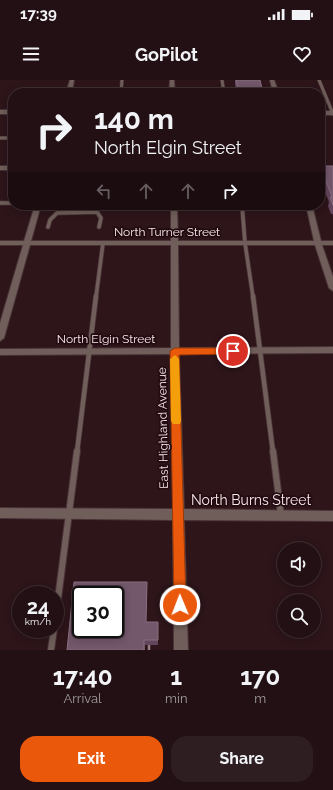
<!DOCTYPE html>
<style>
body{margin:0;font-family:Raleway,sans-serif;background:#2e1e22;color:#f1f3f6;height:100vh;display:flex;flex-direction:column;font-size:15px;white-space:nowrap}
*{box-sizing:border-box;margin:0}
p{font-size:13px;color:#a29da0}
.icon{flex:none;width:22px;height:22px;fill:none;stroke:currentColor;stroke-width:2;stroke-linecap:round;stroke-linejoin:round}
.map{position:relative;height:570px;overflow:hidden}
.drawer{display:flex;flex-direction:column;background:#221014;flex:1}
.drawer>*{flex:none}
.top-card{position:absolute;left:8px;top:8px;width:317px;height:122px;border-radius:16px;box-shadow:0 2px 10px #0003,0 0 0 1px #3f3034;background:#221014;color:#f1f3f6;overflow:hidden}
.buttons{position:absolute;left:277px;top:462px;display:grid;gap:8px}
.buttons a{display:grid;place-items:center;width:44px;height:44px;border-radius:50%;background:#221014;box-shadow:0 2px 10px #0003,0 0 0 1px #3f3034;font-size:20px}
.speed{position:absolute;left:12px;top:506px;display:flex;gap:8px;font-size:20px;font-weight:700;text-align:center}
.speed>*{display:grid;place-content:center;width:52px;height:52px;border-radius:50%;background:#221014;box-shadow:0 2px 10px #0003,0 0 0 1px #3f3034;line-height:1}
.speed small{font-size:10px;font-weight:400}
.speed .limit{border:2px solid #111;border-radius:6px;background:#fff;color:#111}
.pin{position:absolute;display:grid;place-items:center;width:34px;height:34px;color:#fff;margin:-17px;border:2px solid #fff;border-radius:50%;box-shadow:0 1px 4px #0007}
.me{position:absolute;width:44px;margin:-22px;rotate:359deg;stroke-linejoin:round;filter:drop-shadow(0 0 3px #0008)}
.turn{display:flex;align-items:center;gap:14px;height:84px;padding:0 20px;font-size:18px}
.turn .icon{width:52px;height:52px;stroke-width:2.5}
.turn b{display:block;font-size:28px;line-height:34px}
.lanes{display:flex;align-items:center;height:38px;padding:0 20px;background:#0003;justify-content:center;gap:20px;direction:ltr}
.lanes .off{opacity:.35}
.eta{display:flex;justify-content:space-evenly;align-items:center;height:68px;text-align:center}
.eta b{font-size:24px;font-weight:700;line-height:28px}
.action{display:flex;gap:8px;margin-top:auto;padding:8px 20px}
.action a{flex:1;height:46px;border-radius:16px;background:#ea580c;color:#fff;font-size:16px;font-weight:700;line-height:46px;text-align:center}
.action a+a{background:#2e1e22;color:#f1f3f6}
.status{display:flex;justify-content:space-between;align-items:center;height:28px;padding:0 20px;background:#221014;direction:ltr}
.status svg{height:11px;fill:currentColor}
header{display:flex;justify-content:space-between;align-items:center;height:52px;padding:0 20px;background:#221014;font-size:18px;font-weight:700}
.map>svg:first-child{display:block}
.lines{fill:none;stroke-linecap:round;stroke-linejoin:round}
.service-far3-casing{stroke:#4a3237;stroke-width:4}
.service-far2-casing{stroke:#4a3237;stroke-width:5}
.service-far1-casing{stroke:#4a3237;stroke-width:6}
.service-casing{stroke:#4a3237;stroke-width:8}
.minor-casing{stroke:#4a3237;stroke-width:2}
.path{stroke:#947f83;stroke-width:2.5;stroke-dasharray:5 2.5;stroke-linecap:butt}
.service-far3{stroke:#6f5e59;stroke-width:3}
.service-far2{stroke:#6f5e59;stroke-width:3.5}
.service-far1{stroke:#6f5e59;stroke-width:4.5}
.service{stroke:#6f5e59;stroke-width:6}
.minor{fill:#6f5e59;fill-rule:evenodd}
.wall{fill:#63465c}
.building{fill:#73576b;stroke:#886e7f;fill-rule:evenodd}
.route{fill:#ea580c;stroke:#983908}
.slow{fill:#f59e0b}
.labels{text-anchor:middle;stroke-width:3.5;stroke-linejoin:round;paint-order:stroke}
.street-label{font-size:12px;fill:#f9e7ea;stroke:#230c11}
.near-street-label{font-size:14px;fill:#f9e7ea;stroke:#230c11}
</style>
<div class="status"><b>17:39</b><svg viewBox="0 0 49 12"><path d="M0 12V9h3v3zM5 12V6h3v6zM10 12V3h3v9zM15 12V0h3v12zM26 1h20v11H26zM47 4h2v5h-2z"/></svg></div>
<header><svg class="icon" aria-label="menu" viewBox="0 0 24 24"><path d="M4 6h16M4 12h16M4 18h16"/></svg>GoPilot<svg class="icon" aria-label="heart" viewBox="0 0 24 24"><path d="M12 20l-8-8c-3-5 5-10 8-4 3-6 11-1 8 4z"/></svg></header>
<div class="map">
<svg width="333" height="570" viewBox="0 0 333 570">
<rect width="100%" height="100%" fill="#2d151a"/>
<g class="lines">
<g class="service-far3-casing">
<g id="service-far3">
<polyline points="222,0 224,13"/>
<polyline points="319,0 333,34"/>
<polyline points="121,13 122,0"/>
<polyline points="0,58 13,58"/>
</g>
</g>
<g class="service-far2-casing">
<g id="service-far2">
<polyline points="0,123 13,123"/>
<polyline points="242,125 245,163 253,217"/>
<polyline points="48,147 50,140 57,133 97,132 101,138 99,147"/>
<polyline points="96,217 103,163"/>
</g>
</g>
<g class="service-far1-casing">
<g id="service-far1">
<polyline points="253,216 273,372"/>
<polyline points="77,372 96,216"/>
</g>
</g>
<g class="service-casing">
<g id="service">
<polyline points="273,371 281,435"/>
<polyline points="55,542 77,371"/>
<polyline points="51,570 54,549"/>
</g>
</g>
<g class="minor-casing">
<g id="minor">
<polygon points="70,0 74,0 72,13 66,13"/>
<polygon points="170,0 174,0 175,13 169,13"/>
<polygon points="270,0 274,0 279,13 273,13"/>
<rect x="0" y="30" width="13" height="4"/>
<rect x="320" y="31" width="13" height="4"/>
<rect x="0" y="86" width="13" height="4"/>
<polygon points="35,125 41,125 31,161 171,161 171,125 177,125 178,161 314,161 306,125 312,125 321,161 333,161 333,165 322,165 333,197 333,211 329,208 315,165 178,165 179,268 333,267 333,273 179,274 184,429 333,431 333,441 184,440 188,570 174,570 173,440 0,438 0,428 173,429 171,274 0,275 0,269 171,268 171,165 30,165 4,258 0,261 0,243 23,165 0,165 0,161 24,161"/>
</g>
</g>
<polyline class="path" points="149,565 149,570"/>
<use href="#service-far3" class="service-far3"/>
<use href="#service-far2" class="service-far2"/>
<use href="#service-far1" class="service-far1"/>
<use href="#service" class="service"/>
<use href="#minor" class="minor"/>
</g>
<g class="wall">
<polygon points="235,0 260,0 263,13 236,13 235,4"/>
<polygon points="320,86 333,86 333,134 331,134 328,126 329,122 322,104 320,104"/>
<polygon points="59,125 137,125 137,129 60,130"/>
<polygon points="147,508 146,542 158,542 158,565 145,565 145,570 67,570"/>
</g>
<g class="building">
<polygon points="236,0 260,0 263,13 239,13"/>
<polygon points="320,86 333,86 333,125 330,117 332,117 324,95 320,95"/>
<path d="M 74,502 L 147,502 L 146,542 L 158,542 L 158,560 L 144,560 L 144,570 L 67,570 ZM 81,515 L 115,515 L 115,549 L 81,549 Z"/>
</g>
<polygon class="route" points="175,268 233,268 238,271 233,274 179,275 186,525 185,529 180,531 176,529 174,525 170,271"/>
<polygon class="slow" points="175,275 179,279 181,341 180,344 173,344 171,341 170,279"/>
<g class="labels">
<g class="street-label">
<text x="167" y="156">North Turner Street</text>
<text x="106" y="263">North Elgin Street</text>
<text transform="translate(163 348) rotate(-91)" y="4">East Highland Avenue</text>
</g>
<g class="near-street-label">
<text x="251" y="425">North Burns Street</text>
</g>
</g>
</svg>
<div class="buttons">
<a><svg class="icon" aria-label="sound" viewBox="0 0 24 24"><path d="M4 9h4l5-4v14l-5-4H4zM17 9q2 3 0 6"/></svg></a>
<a><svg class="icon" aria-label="search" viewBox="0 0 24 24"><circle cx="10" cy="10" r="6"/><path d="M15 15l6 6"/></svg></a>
</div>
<div class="speed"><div>24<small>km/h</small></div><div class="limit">30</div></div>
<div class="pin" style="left:233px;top:271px;background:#d93025"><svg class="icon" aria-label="arrive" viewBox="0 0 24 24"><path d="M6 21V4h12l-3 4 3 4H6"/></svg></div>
<svg class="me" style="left:180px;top:525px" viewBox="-20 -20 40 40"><circle r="17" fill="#ea580c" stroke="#fff" stroke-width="3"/><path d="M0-11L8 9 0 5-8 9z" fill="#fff"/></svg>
<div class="top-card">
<div class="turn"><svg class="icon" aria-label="right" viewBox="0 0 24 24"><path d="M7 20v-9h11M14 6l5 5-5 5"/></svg><div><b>140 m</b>North Elgin Street</div></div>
<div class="lanes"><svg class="icon off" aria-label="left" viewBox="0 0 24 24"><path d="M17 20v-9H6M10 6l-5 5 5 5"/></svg><svg class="icon off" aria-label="ahead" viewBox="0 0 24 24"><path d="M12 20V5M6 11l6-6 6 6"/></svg><svg class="icon off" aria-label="ahead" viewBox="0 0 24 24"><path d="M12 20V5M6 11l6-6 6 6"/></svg><svg class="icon" aria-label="right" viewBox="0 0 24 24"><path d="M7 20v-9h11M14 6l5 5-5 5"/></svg></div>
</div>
</div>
<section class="drawer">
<div class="eta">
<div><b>17:40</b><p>Arrival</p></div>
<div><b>1</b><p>min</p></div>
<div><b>170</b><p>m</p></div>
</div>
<div class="action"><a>Exit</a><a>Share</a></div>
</section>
